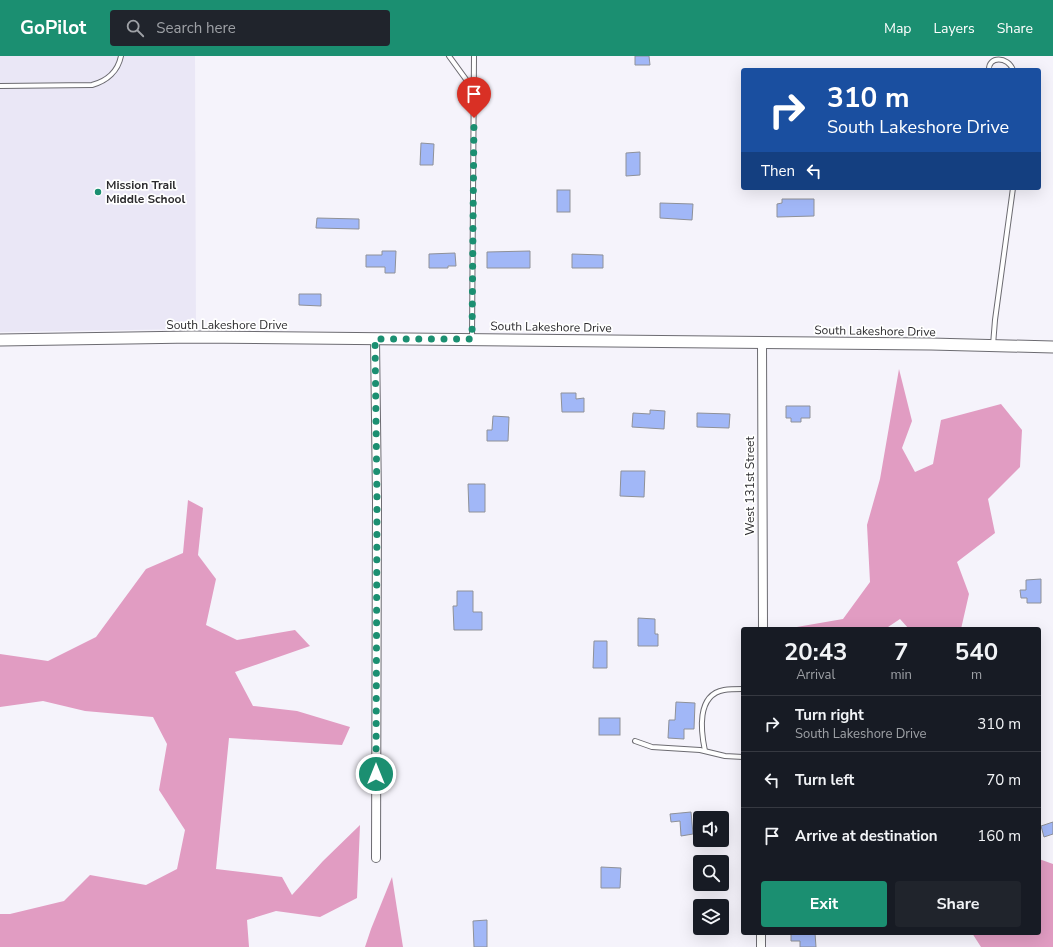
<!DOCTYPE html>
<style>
body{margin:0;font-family:"Nunito Sans",sans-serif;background:#20242c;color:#f1f3f6;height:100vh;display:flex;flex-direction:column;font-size:15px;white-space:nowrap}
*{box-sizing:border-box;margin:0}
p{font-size:13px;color:#9ea1a6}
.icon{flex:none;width:22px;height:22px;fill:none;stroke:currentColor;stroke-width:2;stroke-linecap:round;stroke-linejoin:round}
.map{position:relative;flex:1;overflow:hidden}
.sheet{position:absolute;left:741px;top:571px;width:300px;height:308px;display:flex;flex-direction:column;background:#171b24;border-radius:4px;box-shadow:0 4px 16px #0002}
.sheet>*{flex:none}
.banner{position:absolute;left:741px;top:12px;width:300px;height:122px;border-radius:4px;box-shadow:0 4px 16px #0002;background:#1a4fa0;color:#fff;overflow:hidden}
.fabs{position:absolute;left:693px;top:755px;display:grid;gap:8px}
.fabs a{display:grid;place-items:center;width:36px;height:36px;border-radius:4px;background:#171b24;box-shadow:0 4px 16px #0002;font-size:20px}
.pin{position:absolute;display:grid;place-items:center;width:34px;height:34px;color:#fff;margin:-41px -17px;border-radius:50% 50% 50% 0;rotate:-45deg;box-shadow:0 0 4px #0007}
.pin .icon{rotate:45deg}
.me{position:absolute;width:44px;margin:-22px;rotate:0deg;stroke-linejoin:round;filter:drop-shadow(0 0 3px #0008)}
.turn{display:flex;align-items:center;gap:14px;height:84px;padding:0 20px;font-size:18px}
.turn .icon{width:52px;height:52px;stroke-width:2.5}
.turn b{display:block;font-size:28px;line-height:34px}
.then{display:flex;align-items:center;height:38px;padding:0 20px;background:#0003;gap:8px;font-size:15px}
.eta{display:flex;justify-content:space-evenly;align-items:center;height:68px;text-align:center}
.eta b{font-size:24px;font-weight:700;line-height:28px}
.cta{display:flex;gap:8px;margin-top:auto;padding:8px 20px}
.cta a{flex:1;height:46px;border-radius:4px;background:#1b8f71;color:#fff;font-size:16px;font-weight:700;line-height:46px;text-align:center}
.cta a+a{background:#20242c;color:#f1f3f6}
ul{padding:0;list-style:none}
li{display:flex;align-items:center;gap:12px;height:56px;padding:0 20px;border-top:1px solid #363941}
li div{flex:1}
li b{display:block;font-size:15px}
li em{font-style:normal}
header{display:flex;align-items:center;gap:24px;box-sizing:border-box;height:56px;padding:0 20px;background:#1b8f71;color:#fff}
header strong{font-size:19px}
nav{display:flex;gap:22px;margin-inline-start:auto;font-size:14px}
.search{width:280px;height:36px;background:#20242c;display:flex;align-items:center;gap:10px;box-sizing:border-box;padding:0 14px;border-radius:4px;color:#9ea1a6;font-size:15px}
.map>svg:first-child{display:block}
.built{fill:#eae7f6}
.forest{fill:#e19cc2}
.building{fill:#a1b7f7;stroke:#8f9198}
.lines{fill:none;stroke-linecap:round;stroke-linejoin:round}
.lane-casing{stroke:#6c6b71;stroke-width:6}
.street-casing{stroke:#6c6b71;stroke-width:10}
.secondary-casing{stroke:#6c6b71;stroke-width:13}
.lane{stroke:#fff;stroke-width:4}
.street{stroke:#fff;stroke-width:8}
.secondary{stroke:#fff;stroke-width:11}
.route{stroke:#1b8f71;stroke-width:7;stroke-dasharray:0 12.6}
.poi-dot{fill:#1b8f71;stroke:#fff;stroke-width:1.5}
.labels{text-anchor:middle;stroke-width:3.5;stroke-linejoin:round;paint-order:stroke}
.poi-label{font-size:12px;font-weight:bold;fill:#2d2c2f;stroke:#fff;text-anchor:start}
.street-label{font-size:12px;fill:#2d2c2f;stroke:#fff}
</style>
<header>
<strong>GoPilot</strong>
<div class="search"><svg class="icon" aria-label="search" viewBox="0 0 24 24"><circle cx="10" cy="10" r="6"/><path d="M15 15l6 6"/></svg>Search here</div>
<nav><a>Map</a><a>Layers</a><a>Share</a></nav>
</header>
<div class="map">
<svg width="1053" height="891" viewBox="0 0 1053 891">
<rect width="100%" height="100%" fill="#f5f3fb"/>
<polygon class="built" points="0,0 195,0 196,273 0,276"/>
<g class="forest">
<polygon points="899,313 912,365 902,392 915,416 933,408 941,364 1001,348 1022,374 1020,411 988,443 995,477 957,506 969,538 961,573 909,573 900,563 885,573 791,573 791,572 843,563 870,526 867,469 880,423"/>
<polygon points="188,444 203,452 198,499 216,523 206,569 237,584 295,574 310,590 235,616 253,650 297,655 350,671 342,689 229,682 216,813 282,821 292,839 323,805 360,769 357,842 320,861 276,855 247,864 249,891 0,891 0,858 10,858 64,845 90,819 146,829 177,813 185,774 159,734 167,688 153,661 85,655 43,645 0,651 0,598 48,605 96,581 146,513 183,497"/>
<polygon points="1039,803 1053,808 1053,891 981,891 972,877 1039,877"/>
<polygon points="392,821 403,891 365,891 371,873"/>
</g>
<g class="building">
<polygon points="635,0 649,0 650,9 635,9"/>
<polygon points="421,87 434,88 433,109 420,109"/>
<polygon points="640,96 640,119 626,120 626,97"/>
<rect x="557" y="134" width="13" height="22"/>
<polygon points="782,143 814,143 814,160 777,161 777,148 782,147"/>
<polygon points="660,147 693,148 692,164 660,162"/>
<polygon points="317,162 359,163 359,173 316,172"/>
<polygon points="382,195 396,195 395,217 385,217 385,211 366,211 366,199 382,199"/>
<polygon points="530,195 530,212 487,212 487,196"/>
<polygon points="455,197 456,210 448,210 448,212 429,212 429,198"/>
<polygon points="572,198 603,199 603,212 572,212"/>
<polygon points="299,238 321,238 321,250 299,249"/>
<polygon points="561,337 576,337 576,343 584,342 584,356 562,356"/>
<polygon points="786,350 810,350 810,362 801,362 801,366 791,366 791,362 786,362"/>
<polygon points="650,354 665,355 664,373 632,371 633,357 650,358"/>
<polygon points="697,357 730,358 729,372 697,371"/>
<polygon points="493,360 509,361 508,385 487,385 487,374 492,374"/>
<polygon points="621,415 645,415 644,441 620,440"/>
<polygon points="468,428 485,428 485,456 469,456"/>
<polygon points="1041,523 1041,547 1027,547 1027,542 1021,542 1020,534 1026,534 1026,524"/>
<polygon points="457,535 473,535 473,556 482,556 482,574 454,574 453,550 457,550"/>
<polygon points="638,562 655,563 655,578 658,578 658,590 638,590"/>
<polygon points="594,585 607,585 607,612 593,612"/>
<polygon points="676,646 695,647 694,673 684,673 684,683 668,682 669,664 675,664"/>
<rect x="599" y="662" width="21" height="17"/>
<polygon points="691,756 693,778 681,780 680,765 671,766 670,758"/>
<polygon points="1053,766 1053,778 1044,781 1041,770"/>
<polygon points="601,811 621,812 620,832 601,832"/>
<polygon points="487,864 487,891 474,891 473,865"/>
<polygon points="791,877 815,877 816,891 800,891 800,885 791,885"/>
</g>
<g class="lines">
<g class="lane-casing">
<g id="lane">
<polyline points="449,0 473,33"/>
<path d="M 989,14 C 988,0 1008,0 1013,14"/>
<path d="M 0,30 L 92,29 C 107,25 118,15 121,0"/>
<polyline points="472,283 474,0"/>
<polyline points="993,289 995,264 1013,132"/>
<polyline points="635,685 652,691 700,694 725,700 743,701"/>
<path d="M 705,695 C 701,676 696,639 724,634 C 730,633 737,633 743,633"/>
</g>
</g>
<g class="street-casing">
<g id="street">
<polyline points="375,283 377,445 376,802"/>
<polyline points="762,287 763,573"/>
<polyline points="761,891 761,877"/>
</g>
</g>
<g class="secondary-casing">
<polyline id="secondary" points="0,284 193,281 931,288 1053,291"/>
</g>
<use href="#lane" class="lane"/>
<use href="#street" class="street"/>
<use href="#secondary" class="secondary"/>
</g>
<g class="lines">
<polyline class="route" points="376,718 377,445 375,283 472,283 474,62"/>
</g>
<circle class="poi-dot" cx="98" cy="136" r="4"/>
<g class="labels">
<g class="poi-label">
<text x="106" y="133">Mission Trail<tspan x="106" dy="14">Middle School</tspan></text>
</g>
<g class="street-label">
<text x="227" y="273">South Lakeshore Drive</text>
<text transform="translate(551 271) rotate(1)" y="4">South Lakeshore Drive</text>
<text transform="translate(875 275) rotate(1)" y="4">South Lakeshore Drive</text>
<text transform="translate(750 430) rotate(-90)" y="4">West 131st Street</text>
</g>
</g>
</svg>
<div class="fabs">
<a><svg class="icon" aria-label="sound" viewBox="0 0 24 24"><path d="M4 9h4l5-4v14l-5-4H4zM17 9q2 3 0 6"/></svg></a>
<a><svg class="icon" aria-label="search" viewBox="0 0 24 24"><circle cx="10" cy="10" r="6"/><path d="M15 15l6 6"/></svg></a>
<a><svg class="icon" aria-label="layers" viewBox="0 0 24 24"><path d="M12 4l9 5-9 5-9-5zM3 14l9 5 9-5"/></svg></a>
</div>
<div class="pin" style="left:474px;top:62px;background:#d93025"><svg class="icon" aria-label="arrive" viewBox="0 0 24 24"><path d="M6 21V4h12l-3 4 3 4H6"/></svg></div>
<svg class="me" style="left:376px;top:718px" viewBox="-20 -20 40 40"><circle r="17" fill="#1b8f71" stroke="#fff" stroke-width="3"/><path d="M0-11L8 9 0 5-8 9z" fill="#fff"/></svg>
<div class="banner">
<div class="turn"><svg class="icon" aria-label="right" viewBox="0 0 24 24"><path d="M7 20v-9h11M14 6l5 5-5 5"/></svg><div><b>310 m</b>South Lakeshore Drive</div></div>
<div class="then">Then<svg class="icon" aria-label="left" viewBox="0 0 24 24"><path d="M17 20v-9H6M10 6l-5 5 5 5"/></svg></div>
</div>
<section class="sheet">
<div class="eta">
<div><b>20:43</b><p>Arrival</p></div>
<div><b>7</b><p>min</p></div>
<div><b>540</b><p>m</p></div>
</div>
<ul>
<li><svg class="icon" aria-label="right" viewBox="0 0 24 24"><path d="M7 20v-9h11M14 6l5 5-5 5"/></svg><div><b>Turn right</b><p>South Lakeshore Drive</p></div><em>310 m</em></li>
<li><svg class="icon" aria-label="left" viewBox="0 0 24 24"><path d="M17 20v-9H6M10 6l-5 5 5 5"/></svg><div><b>Turn left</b></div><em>70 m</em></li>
<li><svg class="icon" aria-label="arrive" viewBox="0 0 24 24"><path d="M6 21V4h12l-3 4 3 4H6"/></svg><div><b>Arrive at destination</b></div><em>160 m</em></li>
</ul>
<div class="cta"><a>Exit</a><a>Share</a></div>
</section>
</div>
